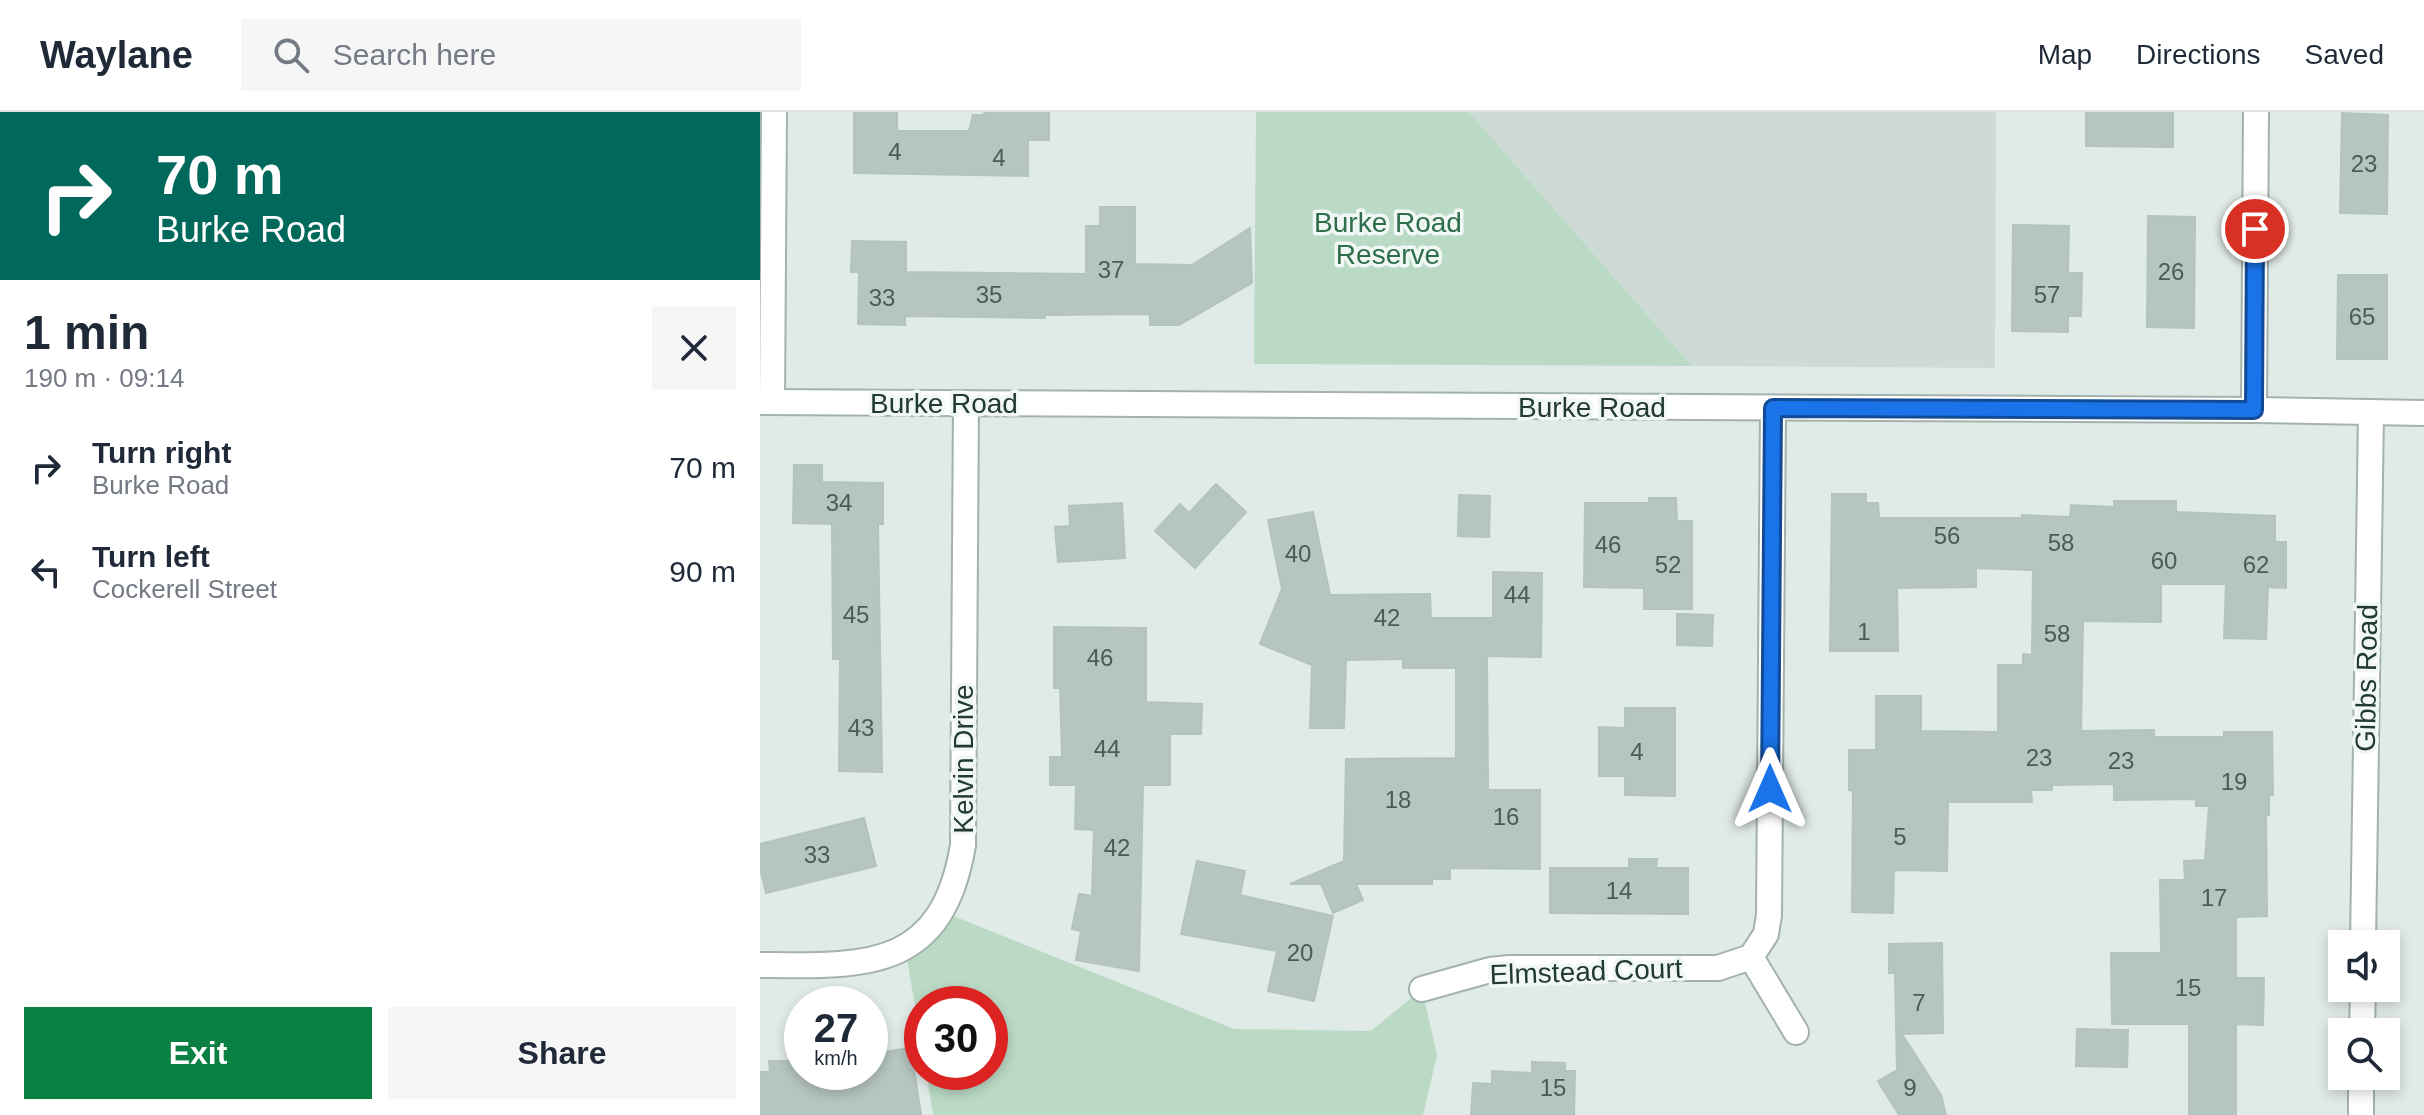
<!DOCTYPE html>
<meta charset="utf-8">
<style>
body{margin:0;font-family:Arial,sans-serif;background:#f6f6f7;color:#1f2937;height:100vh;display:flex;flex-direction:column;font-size:30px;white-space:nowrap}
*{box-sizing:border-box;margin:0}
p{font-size:26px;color:#747a83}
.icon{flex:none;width:44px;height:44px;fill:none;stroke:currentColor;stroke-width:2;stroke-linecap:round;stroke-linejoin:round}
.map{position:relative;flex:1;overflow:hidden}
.details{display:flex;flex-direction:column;background:#fff;width:760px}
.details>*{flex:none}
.top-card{background:#00695c;color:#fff;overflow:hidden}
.fabs{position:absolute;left:1568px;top:818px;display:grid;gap:16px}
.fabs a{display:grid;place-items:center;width:72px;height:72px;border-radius:0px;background:#fff;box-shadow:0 4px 12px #0003;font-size:40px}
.speed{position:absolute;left:24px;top:874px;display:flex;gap:16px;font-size:40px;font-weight:700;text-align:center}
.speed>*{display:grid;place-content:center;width:104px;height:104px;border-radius:50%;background:#fff;box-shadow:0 4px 12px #0003;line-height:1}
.speed small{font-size:20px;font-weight:400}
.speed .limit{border:12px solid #d22;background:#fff;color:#111}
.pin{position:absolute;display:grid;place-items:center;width:68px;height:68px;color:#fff;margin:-34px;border:4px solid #fff;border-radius:50%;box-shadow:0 2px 8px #0007}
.me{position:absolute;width:88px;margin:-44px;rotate:0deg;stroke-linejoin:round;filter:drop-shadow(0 0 6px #0008)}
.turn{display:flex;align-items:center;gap:28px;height:168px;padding:0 24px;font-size:36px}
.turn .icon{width:104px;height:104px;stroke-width:2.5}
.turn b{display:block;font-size:56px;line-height:68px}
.round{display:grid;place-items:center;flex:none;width:84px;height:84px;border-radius:0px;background:#f6f6f7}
.headline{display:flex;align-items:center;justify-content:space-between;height:136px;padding:0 24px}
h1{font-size:48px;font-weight:800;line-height:60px}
.button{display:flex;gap:16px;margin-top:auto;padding:16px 24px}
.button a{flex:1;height:92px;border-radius:0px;background:#0b8043;color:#fff;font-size:32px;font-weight:800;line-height:92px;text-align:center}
.button a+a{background:#f6f6f7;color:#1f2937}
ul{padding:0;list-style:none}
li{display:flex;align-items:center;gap:24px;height:104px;padding:0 24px}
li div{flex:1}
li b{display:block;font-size:30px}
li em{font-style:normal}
header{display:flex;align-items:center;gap:48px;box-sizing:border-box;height:112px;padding:0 40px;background:#fff;border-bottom:2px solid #e0e1e3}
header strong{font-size:38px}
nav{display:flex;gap:44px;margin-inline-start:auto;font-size:28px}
.search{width:560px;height:72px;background:#f6f6f7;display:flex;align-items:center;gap:20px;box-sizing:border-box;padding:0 28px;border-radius:0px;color:#747a83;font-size:30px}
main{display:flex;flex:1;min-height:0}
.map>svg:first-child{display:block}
.built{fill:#cedad5}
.green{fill:#badac5}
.building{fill:#b6c5bf;stroke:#b3c3be;stroke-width:2}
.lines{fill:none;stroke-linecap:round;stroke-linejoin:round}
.minor-casing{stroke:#a3b2ad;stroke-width:28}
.minor{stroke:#fff;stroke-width:24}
.route-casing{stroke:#114b97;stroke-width:20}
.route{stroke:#1a73e8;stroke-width:14}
.labels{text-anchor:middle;stroke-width:7;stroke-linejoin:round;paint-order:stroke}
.number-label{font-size:24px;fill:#475d58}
.park-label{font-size:28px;fill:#2e6e4b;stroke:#f0f7f4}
.street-label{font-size:28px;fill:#223a35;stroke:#f0f7f4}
</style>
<header>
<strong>Waylane</strong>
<div class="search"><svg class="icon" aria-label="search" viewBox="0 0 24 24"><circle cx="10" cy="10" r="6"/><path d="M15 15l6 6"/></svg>Search here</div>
<nav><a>Map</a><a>Directions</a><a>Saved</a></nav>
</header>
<main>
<section class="details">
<div class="top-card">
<div class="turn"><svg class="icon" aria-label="right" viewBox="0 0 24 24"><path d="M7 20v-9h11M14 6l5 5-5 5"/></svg><div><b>70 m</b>Burke Road</div></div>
</div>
<div class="headline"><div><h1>1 min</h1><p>190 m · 09:14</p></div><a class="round"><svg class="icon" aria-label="close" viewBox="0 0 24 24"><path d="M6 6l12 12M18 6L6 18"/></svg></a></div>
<ul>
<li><svg class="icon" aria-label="right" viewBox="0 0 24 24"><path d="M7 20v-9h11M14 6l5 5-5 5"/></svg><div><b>Turn right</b><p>Burke Road</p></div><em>70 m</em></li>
<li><svg class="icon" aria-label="left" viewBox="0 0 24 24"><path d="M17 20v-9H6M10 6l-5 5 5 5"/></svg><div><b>Turn left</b><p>Cockerell Street</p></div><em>90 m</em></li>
</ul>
<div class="button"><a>Exit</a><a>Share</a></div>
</section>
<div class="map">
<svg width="1664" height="1003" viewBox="0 0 1664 1003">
<rect width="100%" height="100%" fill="#e0eae6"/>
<polygon class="built" points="709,0 1236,0 1235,256 932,254"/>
<g class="green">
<polygon points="496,0 709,0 932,254 494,252"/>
<polygon points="181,799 474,917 611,919 662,877 677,943 663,1003 173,1003 166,960 230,960 230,892 162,892 162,934 145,836"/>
</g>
<g class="building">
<polygon points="94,0 137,0 137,19 209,19 213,3 225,3 224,0 289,0 289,28 268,28 268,64 94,61"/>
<polygon points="1326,0 1413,0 1413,35 1326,34"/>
<polygon points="1582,1 1628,3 1627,102 1580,101"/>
<polygon points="340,95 375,95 375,152 432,153 490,116 492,171 419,213 390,213 390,202 285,203 285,206 145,204 145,213 98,212 99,160 91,160 92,129 146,130 146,160 326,162 326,114 340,114"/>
<polygon points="1388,104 1435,105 1434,216 1387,215"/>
<polygon points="1253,113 1309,114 1308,161 1322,161 1321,204 1308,204 1308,220 1252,219"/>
<polygon points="1578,163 1627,163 1627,247 1577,247"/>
<polygon points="34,353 62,353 62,370 123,371 123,412 118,412 122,660 79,659 80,547 73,547 72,412 33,411"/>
<polygon points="456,372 486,400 435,456 395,419 420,392 429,401"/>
<polygon points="1072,382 1106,382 1106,391 1118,391 1119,406 1262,406 1262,403 1310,405 1311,393 1354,395 1354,389 1416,389 1416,400 1515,404 1515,430 1526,430 1526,476 1508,475 1506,527 1464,526 1466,472 1401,472 1401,510 1323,509 1321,619 1394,618 1394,625 1464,625 1464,620 1512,620 1513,683 1509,683 1509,703 1506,703 1507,804 1476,805 1476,866 1504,866 1503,913 1476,912 1476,1003 1429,1003 1429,912 1352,912 1351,841 1401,841 1400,768 1425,768 1424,749 1445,748 1449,694 1436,694 1436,687 1354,688 1354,672 1292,673 1292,678 1271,678 1272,690 1188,690 1187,759 1134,758 1133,801 1092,800 1093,679 1089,678 1089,638 1116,638 1116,584 1161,584 1161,619 1238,620 1238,553 1263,553 1263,542 1272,543 1273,458 1216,456 1216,475 1137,476 1138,539 1070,539"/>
<polygon points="699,383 730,384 729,425 698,424"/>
<polygon points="889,386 916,386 917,409 932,409 932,497 884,497 884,476 824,475 825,391 889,391"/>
<polygon points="362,391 365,446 298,450 295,415 310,414 309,394"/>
<polygon points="553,400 570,483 670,482 671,506 733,506 733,460 782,461 781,545 727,544 728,678 780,678 780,757 690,756 690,767 672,767 672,772 596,772 603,788 573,801 561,772 530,772 584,749 586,647 696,646 696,556 643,556 643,547 586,548 584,616 550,616 552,553 500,532 522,477 508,408"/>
<polygon points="917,502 953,503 952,534 917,533"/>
<polygon points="294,515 386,516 386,590 442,592 441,622 410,622 410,673 383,673 379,859 316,848 321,819 312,817 319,782 332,784 334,718 315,717 316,673 290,673 290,645 302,645 300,576 294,576"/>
<polygon points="865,596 915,596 915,684 865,683 865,664 839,664 839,615 865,616"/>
<polygon points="104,706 116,754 6,781 0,757 0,732"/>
<polygon points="869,747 897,747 896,756 928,756 928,802 790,801 790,756 869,756"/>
<polygon points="437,749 485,759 480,783 573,804 554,889 508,879 517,839 421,822"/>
<polygon points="1182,831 1183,921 1142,922 1181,983 1186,1003 1139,1003 1118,969 1137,958 1135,861 1129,861 1129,832"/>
<polygon points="1317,917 1368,918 1367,955 1316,954"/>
<polygon points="151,936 161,1003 0,1003 0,960 10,960 9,949 42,949 42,960 110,960 110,942"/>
<polygon points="772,950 805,951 805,959 815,959 814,1003 711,1003 713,971 732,972 732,959 772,961"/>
</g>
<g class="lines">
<g class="minor-casing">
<g id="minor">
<polyline points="0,290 1494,298 1664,301"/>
<polyline points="12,290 14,0"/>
<polyline points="1494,298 1496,0"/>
<polyline points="1603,832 1611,301"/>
<polyline points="991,845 1036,920"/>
<path d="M 0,853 C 106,854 182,859 203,733 L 206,291"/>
<polyline points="662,877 730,858 749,856 958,856 991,845 1006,822 1009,803 1013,296"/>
<polyline points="1602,920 1603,876"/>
<polyline points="1601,1003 1601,964"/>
</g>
</g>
<use href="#minor" class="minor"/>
</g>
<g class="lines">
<g class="route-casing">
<polyline id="route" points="1010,677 1013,296 1494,298 1495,117"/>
</g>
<use href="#route" class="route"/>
</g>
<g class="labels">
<g class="number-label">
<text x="135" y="48">4</text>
<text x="239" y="54">4</text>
<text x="1604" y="60">23</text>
<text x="351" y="166">37</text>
<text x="1411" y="168">26</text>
<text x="229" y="191">35</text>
<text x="1287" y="191">57</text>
<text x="122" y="194">33</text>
<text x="1602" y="213">65</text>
<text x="79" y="399">34</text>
<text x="1187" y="432">56</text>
<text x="1301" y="439">58</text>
<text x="848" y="441">46</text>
<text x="538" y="450">40</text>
<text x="1404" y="457">60</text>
<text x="908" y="461">52</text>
<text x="1496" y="461">62</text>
<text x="757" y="491">44</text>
<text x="96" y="511">45</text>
<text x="627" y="514">42</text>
<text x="1104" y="528">1</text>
<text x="1297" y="530">58</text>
<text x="340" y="554">46</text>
<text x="101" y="624">43</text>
<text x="347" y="645">44</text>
<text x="877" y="648">4</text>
<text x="1279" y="654">23</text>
<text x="1361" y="657">23</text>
<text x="1474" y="678">19</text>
<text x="638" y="696">18</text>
<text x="746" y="713">16</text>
<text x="1140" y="733">5</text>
<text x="357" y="744">42</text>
<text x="57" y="751">33</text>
<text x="859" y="787">14</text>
<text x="1454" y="794">17</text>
<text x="540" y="849">20</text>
<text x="1428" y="884">15</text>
<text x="1159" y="899">7</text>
<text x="793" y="984">15</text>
<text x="1150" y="984">9</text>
</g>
<g class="park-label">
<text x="628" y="120">Burke Road<tspan x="628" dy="32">Reserve</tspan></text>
</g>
<g class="street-label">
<text x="184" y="301">Burke Road</text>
<text x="832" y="305">Burke Road</text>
<text transform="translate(1606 566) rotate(-89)" y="10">Gibbs Road</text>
<text transform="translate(203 647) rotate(-90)" y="10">Kelvin Drive</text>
<text transform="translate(826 859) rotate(-2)" y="10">Elmstead Court</text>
</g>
</g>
</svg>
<div class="fabs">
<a><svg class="icon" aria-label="sound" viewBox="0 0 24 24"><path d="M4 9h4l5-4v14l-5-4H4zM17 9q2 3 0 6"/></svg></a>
<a><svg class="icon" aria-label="search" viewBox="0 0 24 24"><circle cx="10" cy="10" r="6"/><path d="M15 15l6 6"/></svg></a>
</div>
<div class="speed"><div>27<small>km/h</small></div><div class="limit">30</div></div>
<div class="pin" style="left:1495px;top:117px;background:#d93025"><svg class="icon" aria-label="arrive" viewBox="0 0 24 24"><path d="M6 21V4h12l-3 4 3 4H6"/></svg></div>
<svg class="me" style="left:1010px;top:677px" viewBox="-20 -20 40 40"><path d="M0-17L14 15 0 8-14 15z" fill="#1a73e8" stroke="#fff" stroke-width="4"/></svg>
</div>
</main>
